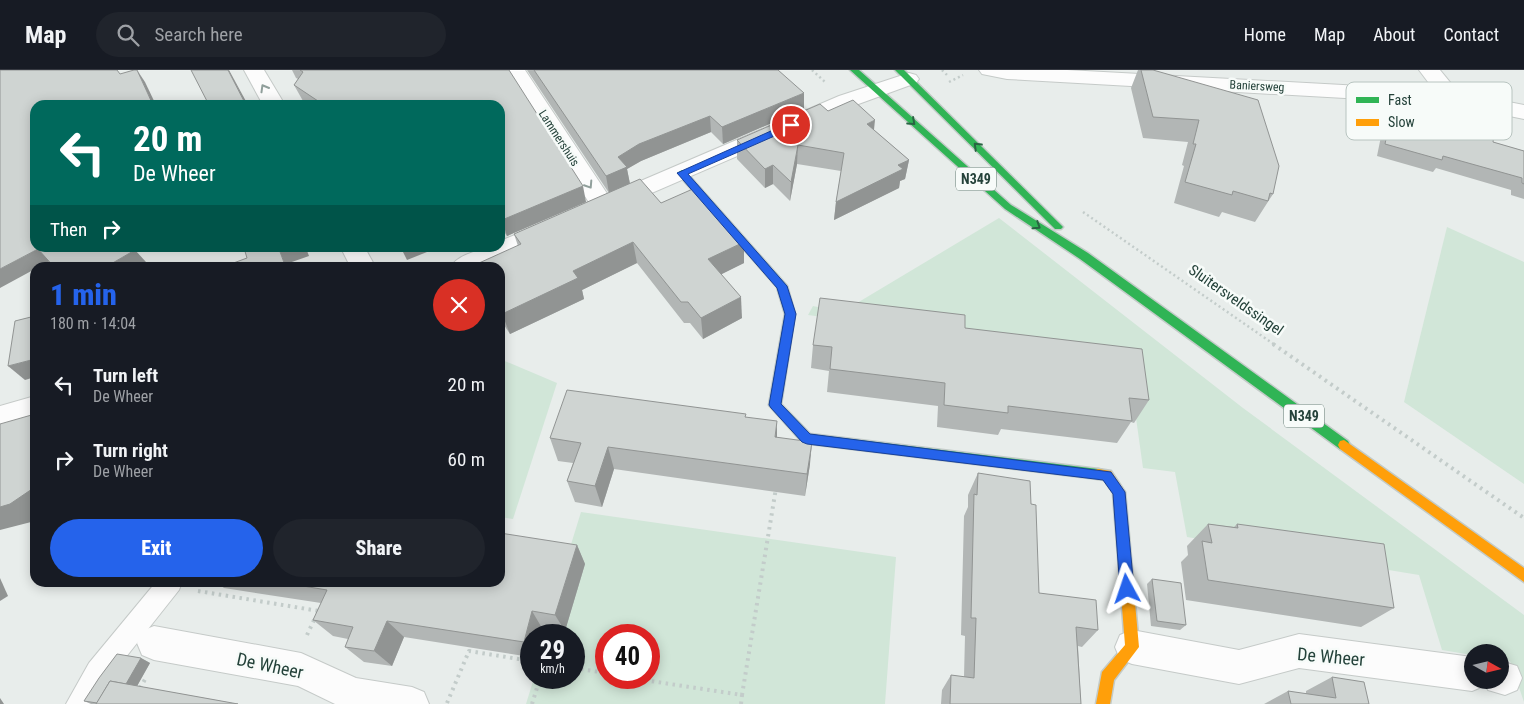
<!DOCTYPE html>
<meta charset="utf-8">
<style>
body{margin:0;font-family:"Roboto Condensed",sans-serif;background:#20242c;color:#f1f3f6;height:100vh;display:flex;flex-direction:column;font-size:19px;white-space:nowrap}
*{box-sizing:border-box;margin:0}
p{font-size:16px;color:#9ea1a6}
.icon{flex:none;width:28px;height:28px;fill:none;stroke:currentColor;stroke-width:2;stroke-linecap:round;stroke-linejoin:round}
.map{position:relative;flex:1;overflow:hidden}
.drawer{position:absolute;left:30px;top:192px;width:475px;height:325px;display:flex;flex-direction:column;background:#171b24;border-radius:15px;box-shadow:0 2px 12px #0003}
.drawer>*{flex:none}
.hud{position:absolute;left:30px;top:30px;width:475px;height:152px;border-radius:15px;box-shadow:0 2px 12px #0003;background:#00695c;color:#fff;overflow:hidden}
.needle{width:32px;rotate:98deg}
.controls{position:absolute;left:1464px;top:574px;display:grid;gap:10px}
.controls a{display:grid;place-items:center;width:45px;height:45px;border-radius:50%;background:#171b24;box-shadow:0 2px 12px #0003;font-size:25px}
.speed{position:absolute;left:520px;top:554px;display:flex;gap:10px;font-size:25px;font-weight:700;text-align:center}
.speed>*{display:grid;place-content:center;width:65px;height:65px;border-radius:50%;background:#171b24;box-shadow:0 2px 12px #0003;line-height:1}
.speed small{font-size:12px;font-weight:400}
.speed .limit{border:8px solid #d22;background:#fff;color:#111}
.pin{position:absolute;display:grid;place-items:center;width:42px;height:42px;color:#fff;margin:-21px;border:2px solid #fff;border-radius:50%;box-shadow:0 1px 5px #0007}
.me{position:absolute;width:55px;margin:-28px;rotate:355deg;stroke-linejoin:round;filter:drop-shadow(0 0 4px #0008)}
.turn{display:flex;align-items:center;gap:18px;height:105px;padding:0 20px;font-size:22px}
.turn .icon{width:65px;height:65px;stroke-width:2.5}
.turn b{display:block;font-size:35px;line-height:42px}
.then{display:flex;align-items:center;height:48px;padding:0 20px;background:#0003;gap:10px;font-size:19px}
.round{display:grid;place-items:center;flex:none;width:52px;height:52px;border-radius:26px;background:#20242c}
.headline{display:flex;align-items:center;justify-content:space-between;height:85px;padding:0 20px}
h1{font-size:30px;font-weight:800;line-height:38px;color:#2563eb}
.action{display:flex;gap:10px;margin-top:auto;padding:10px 20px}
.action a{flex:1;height:58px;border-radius:30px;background:#2563eb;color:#fff;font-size:20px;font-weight:800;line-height:58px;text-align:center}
.action a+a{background:#20242c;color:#f1f3f6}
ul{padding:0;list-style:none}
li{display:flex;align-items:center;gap:15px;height:75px;padding:0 20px}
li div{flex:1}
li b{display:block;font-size:19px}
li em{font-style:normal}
header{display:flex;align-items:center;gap:30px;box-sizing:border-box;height:70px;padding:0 25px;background:#171b24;border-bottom:1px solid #363941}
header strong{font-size:24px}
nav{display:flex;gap:28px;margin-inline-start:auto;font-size:18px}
.search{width:350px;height:45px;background:#20242c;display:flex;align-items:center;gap:12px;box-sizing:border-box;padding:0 18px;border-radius:28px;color:#9ea1a6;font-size:19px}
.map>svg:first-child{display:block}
.green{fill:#d1e6d8;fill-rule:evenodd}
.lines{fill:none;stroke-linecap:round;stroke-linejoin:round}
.lane-casing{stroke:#c5cac8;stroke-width:2}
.street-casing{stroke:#c5cac8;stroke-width:2}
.fast-casing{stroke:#c3cbc8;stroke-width:3}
.slow-casing{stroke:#c3cbc8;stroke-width:3}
.path-far1{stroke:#c3ccca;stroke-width:2.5;stroke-dasharray:2 3;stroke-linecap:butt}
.path{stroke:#c3ccca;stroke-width:4;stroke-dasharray:2.5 4.5;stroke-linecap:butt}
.lane{fill:#fcfcfc;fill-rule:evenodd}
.street{fill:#fcfcfc;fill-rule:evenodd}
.fast{fill:#30b455;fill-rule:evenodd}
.slow{fill:#ff9f0a;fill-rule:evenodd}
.wall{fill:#b2b6b5}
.shaded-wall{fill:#919493}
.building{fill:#cfd4d2;stroke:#919493}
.oneway{stroke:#909f9b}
.oneway2{stroke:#286442}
.route{fill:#2563eb;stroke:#184099}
.labels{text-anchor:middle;stroke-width:5;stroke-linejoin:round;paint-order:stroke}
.far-street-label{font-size:12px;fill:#24423a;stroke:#f7fbf9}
.shield{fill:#f7fbf9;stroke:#637a73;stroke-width:1}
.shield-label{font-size:14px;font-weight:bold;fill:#24423a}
.street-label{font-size:15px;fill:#24423a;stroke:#f7fbf9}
.near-street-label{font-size:18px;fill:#24423a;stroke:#f7fbf9}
.key{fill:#f7fbf9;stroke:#b8c4c0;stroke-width:1}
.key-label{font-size:14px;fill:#24423a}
</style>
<header>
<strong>Map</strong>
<div class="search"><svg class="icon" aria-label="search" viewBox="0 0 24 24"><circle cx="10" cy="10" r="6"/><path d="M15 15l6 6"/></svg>Search here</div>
<nav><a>Home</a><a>Map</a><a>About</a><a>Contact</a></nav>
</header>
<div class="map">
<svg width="1524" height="634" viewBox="0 0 1524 634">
<rect width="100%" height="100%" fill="#e8edeb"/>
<g class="green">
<polygon points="999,148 1243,338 1524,545 1524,632 1510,591 1500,589 1500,582 1472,582 1472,585 1442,580 1419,505 1187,467 1175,402 1143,398 1130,305 961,266 808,245 813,236 842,242"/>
<polygon points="1447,157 1524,192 1524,414 1404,332"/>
<polygon points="500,289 557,313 513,449 500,447"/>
<path d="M 581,442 L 896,487 L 885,634 L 526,634 L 534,608 L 574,608 L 574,565 L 543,565 ZM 606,565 L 649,565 L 649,608 L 606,608 Z"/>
</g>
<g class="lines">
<g class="lane-casing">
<polygon id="lane" points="156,512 182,512 179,520 107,611 93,634 66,634 89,593"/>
</g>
<g class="street-casing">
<g id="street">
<polygon points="244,0 264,0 285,35 263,35"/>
<polygon points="505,0 525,0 608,125 839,26 909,3 916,5 919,9 916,13 853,36 603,144 595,142"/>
<polygon points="979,0 1067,0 1434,20 1419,0 1440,0 1458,22 1524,35 1524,49 1451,34 1007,9 982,4"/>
<path d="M 552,150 L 560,152 L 564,158 L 560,164 L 486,198 L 450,198 C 458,183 485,178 500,178 L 500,171 Z"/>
<polygon points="341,178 365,178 376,198 351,198"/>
<polygon points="35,326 35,350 0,360 0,336"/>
<polygon points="154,556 301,583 356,608 412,617 424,622 429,634 335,634 298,616 154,590 142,585 137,573 142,561"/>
<polygon points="1132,560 1239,580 1299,564 1472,587 1472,610 1500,610 1500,591 1517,596 1522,608 1517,620 1505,625 1488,620 1485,613 1484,616 1472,621 1299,598 1239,614 1132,594 1120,589 1115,577 1120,565"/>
</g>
</g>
<g class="fast-casing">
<g id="fast">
<polygon points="850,0 859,0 1011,135 1088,183 1348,371 1350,375 1348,379 1344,380 1340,379 1080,189 1005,139"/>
<polygon points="895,0 904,0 1061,155 1063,157 1061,159 1055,159"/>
<polygon points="682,100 685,101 787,216 795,244 781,334 810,364 1098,399 1102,400 1104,404 1102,408 1098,409 803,373 769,335 785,244 777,217 679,105 677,103"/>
</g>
</g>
<g class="slow-casing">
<g id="slow">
<polygon points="1344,370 1524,498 1524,512 1340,379 1338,375 1340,371"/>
<polygon points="1098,399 1111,401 1125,422 1139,577 1114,610 1110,634 1096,634 1102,602 1125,575 1113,423 1104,410 1094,408 1092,404 1094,400"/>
</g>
</g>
<g class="path-far1">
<polyline points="812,0 825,12"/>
<polyline points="942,0 949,7"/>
<polyline points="949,12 963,5"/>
<polyline points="1083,142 1275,275"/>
</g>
<g class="path">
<polyline points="1273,274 1524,448"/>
<polyline points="198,521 319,541 318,543"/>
<polyline points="307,565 315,548"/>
<polyline points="574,598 606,603"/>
<polyline points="631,608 742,625 776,418"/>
<polyline points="140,618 147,606"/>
<polyline points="447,633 469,581 531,591"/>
<polyline points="532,634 540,608"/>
<polyline points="741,634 742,625"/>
</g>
<use href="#lane" class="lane"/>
<use href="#street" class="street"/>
<use href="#fast" class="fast"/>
<use href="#slow" class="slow"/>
</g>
<g class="wall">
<polygon points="292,0 509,0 586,132 507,166 500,156 500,35 308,35 303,31 294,15 298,9 296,8"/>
<polygon points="527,0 778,0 804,39 723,74 711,62 641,91 627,99 630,114 661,133 744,193 721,204 742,248 703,269 690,253 684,253 637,193 582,220 584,229 510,264 500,249 500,198 518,176 514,164 609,123"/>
<polygon points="1138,0 1153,0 1273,124 1255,152 1222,142 1219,147 1174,133 1184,96 1182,95 1188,72 1143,68 1131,18"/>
<polygon points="1396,21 1493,72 1524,81 1524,129 1511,125 1511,120 1436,98 1433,102 1377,86 1388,32"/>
<polygon points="828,41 874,60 909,90 905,109 900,111 899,118 834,150 836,132 841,101 797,94 790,131 773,114 765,118 737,89 737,70"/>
<polygon points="965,258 1149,330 1134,353 1131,352 1117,373 1001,359 998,365 937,357 938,336 827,322 829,301 811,298 813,275"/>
<polygon points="746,347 777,368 810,394 805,426 614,399 602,437 575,432 567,411 573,393 558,391 550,368"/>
<polygon points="978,403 1031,434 1039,523 1098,560 1082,577 1078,576 1081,634 941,634 942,620 951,605 964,607 965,566 961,565 964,446 968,437 968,425"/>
<polygon points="1208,454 1234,457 1237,454 1394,538 1361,557 1186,530 1181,492 1188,485 1187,476"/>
<polygon points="577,475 585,494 565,561 542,558 540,565 531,565 531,587 404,567 392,596 364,592 345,577 348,569 333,566 313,550 321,533 224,518 216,512 500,512"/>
<polygon points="1152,509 1186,555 1180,560 1151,556 1147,514"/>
<polygon points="141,588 150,593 137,616 238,634 91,634 84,631"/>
<polygon points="1332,607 1369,634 1264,634 1288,621 1306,624 1306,621"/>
</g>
<g class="shaded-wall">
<polygon points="137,0 145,12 156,35 153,35"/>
<polygon points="228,0 229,0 248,35 246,35"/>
<polygon points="804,23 804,39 723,74 722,57"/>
<polygon points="710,46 711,62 641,91 627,99 630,114 609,123 606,106 618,87 639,74"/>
<polygon points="875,50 873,69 867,54"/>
<polygon points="798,75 797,94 790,131 791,112"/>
<polygon points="909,90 905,109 900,111 899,118 834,150 836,132 898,95"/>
<polygon points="773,95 773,114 765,118 765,99"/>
<polygon points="583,116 586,132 507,166 502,150"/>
<polygon points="633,172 637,193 582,220 584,229 510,264 502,244 573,201"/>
<polygon points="744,172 744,193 710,210 708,189"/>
<polygon points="282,178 306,178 309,186 289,193 290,198 286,198 279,179"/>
<polygon points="401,178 437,178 407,190"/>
<polygon points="38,179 50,191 37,198 35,198 35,199 0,218 0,199"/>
<polygon points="135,180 146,192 136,198 104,198"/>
<polygon points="741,227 742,248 703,269 701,248"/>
<polygon points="35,289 35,307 25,310 8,296"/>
<polygon points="777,351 777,374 775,367"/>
<polygon points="812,372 810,394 805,426 807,404"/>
<polygon points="608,377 614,399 602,437 595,416"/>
<polygon points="35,417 35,451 0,460 0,437"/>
<polygon points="577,475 585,494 565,561 555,545"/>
<polygon points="0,508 8,526 0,531"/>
<polygon points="532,541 542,558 540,565 531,565 531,583 524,572"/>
<polygon points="387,551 404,567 392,596 374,581"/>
<polygon points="141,588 150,593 127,634 114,634"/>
<polygon points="0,628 4,634 0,634"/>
</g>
<g class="building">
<polygon points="0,0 117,0 120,4 134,0 137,0 153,35 35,35 35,178 133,178 135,180 104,198 55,198 38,179 0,199"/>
<polygon points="191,0 228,0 246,35 209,35"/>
<polygon points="300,0 509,0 583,116 502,150 500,147 500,35 324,35 294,15 303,2"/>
<polygon points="534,0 778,0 804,23 722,57 710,46 639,74 618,87 627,97 606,106"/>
<polygon points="1141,0 1153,0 1258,30 1279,96 1273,124 1270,123 1268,131 1233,121 1232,125 1185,112 1196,74 1193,74 1199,50 1153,47"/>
<polygon points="1396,21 1412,21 1496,45 1493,72 1524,81 1524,114 1522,113 1522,108 1443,86 1442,90 1385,74"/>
<polygon points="853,30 875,50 867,54 909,90 898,95 903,99 836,132 844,83 798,75 791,112 773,95 765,99 737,70 820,34 828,41"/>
<polygon points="640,109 661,133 695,118 744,172 708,189 741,227 701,248 688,232 681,232 633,172 573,201 578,208 502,244 500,241 500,198 468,198 521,174 514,164"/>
<polygon points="244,178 282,178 279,179 286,198 229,198 228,195 247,188"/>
<polygon points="820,228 965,245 965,258 1142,279 1149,330 1129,328 1132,351 1008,336 1008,343 944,335 945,313 830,299 832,277 813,275"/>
<polygon points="35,246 35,289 8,296 15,251"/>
<polygon points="567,320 746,344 745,347 777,351 775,367 812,372 807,404 608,377 595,416 567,411 581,373 550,368"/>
<polygon points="35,344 35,417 10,434 0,437 0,354"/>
<polygon points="978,403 1030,411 1031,434 1036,435 1036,438 1039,523 1096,530 1098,560 1076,557 1081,634 950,634 951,605 974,608 976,548 971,548 974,424 977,425"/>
<polygon points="1208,454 1238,458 1237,454 1384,474 1394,538 1208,510 1202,471 1212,473"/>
<polygon points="500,463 577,475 555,545 532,541 524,572 387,551 374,581 345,577 353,557 313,550 327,520 279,512 500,512"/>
<polygon points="1152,509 1181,513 1186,555 1157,551"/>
<polygon points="117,584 141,588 126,614 110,611 97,633 84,631 99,608"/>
<polygon points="1332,607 1364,612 1369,634 1291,634 1288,621 1336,628"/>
<polygon points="110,611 238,634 96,634"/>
</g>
<defs><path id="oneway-chevron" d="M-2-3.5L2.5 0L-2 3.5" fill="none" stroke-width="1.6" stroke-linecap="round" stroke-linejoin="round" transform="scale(1.25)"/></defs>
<g class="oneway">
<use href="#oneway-chevron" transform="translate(264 18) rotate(-120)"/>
<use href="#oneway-chevron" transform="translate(589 115) rotate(57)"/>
</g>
<g class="oneway2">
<use href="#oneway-chevron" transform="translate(912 52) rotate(42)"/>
<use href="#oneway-chevron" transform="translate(977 76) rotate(-136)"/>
<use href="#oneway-chevron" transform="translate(1037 156) rotate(33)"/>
</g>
<polygon class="route" points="791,52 796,55 795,57 688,104 787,216 796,244 781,334 810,364 1111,402 1125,422 1134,519 1132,524 1127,525 1122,524 1120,519 1113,424 1103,410 807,374 802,372 771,338 769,335 785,244 777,218 677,103"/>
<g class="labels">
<g class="far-street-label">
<text transform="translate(1257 16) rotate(3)" y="4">Baniersweg</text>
<text transform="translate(559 68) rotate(57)" y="4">Lammershuis</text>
</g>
<g class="shield">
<rect x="956" y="97.5" width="40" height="23" rx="4"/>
<rect x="1284" y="334.5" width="40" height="23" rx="4"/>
</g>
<g class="shield-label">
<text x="976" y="114">N349</text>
<text x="1304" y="351">N349</text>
</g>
<g class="street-label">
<text transform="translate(1236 230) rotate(35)" y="5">Sluitersveldssingel</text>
</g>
<g class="near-street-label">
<text transform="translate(1331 587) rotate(5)" y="6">De Wheer</text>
<text transform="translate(270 596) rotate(12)" y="6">De Wheer</text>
</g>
</g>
<rect x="1346" y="12" width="166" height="58" rx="8" class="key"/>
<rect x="1356" y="27" width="23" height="6" fill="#30b455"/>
<rect x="1356" y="49" width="23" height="7" fill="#ff9f0a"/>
<g class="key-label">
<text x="1388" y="35">Fast</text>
<text x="1388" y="57">Slow</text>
</g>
</svg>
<div class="controls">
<a><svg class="needle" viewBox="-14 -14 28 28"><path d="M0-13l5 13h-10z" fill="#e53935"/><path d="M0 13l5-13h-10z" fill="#9ea1a6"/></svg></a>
</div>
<div class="speed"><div>29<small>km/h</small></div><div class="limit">40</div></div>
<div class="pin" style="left:791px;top:55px;background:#d93025"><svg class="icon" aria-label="arrive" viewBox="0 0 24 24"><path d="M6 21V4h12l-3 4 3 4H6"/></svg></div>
<svg class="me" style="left:1127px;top:519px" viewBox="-20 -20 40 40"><path d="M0-17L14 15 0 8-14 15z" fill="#2563eb" stroke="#fff" stroke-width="4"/></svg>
<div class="hud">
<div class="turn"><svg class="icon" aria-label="left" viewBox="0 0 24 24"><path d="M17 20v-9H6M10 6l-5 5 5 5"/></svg><div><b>20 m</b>De Wheer</div></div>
<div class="then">Then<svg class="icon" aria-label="right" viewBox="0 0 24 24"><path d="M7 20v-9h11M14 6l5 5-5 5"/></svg></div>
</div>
<section class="drawer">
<div class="headline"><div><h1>1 min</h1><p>180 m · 14:04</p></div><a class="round" style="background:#d93025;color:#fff"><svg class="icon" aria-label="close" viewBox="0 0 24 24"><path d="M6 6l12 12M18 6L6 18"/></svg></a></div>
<ul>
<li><svg class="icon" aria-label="left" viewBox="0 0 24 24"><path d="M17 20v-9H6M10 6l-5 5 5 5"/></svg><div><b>Turn left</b><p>De Wheer</p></div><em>20 m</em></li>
<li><svg class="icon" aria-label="right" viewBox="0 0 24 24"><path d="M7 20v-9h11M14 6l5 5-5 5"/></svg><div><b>Turn right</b><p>De Wheer</p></div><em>60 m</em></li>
</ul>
<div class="action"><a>Exit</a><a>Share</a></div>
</section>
</div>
